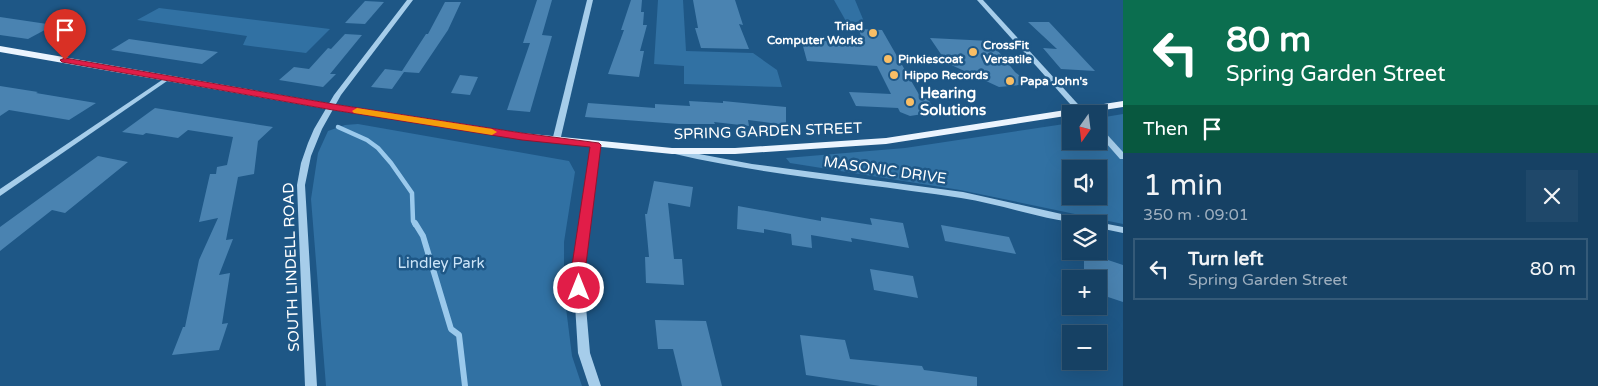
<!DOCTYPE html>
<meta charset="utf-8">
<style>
body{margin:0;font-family:"Varela Round",sans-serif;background:#1f486a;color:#f1f3f6;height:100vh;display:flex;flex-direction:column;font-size:19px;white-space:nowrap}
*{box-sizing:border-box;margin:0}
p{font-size:16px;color:#9eafbf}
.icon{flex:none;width:28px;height:28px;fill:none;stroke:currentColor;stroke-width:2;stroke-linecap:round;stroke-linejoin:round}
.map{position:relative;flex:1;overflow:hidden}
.drawer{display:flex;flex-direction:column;background:#164164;width:475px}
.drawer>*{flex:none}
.hud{background:#0b6e4f;color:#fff;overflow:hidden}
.needle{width:32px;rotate:194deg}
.tools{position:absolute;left:1062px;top:105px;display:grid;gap:10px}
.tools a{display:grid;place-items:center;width:45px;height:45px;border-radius:0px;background:#164164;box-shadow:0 5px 20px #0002,0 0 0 1px #355a78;font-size:25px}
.pin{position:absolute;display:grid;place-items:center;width:42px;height:42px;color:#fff;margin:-51px -21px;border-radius:50% 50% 50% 0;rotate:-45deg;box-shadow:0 0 5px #0007}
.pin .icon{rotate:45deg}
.me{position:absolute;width:55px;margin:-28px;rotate:0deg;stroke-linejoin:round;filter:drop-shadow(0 0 4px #0008)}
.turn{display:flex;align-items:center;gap:18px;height:105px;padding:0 20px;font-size:22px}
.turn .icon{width:65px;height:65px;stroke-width:2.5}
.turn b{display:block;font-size:35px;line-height:42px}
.then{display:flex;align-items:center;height:48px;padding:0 20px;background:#0003;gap:10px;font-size:19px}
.round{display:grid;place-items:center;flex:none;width:52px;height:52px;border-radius:0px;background:#1f486a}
.headline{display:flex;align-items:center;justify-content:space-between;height:85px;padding:0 20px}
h1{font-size:30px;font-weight:600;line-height:38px}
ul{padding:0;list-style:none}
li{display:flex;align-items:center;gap:15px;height:62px;margin:0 10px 8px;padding:0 10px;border:2px solid #355a78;border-radius:0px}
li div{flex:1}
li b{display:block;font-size:19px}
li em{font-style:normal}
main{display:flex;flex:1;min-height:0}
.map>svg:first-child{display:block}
.green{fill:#3171a3;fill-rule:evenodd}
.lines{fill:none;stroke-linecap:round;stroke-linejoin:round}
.stream-far1{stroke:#9ac9ec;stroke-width:4.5}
.stream{stroke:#9ac9ec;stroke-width:6}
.building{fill:#4a83b1}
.minor{fill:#a6cdea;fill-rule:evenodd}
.major{fill:#ebf4fe;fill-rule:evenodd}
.route{fill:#e11d48;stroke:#92132f}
.slow{fill:#f59e0b}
.poi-dot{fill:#f9be65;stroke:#1e5786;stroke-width:2}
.labels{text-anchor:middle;stroke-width:5;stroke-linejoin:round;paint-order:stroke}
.far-poi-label{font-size:12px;font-weight:bold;fill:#fff;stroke:#1e5786;text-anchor:start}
.poi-label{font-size:15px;font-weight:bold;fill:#fff;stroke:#1e5786;text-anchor:start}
.street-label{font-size:15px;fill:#fff;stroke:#1e5786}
.park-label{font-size:15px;fill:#cbe4f8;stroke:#1e5786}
</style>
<main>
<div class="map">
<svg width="1123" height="386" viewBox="0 0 1123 386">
<rect width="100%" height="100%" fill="#1e5786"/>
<g class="green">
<polygon points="658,0 683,0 686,51 753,53 777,70 782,87 684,84 684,66 654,64"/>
<polygon points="834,0 855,0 865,24 847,23"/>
<polygon points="159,8 330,29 306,53 243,45 247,36 137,20"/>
<path d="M 1123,114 L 1123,224 L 960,190 L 790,163 L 786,158 L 905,148 L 1071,123 L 1071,141 L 1099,141 L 1099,118 ZM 1071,169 L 1099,169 L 1099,196 L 1071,196 Z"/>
<polygon points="358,124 569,161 575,172 564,242 564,292 572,356 582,386 326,386 311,199 318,153 328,131 345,125"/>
</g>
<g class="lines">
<polyline class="stream-far1" points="338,127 367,140 378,148 391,163 412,193 413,221 415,225"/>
<polyline class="stream" points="415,223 423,236 451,329 459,335 465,386"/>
</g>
<g class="building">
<polygon points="537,0 552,0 542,35 552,36 530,112 507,110 530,43 523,43"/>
<polygon points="631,0 642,0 641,12 644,12 643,25 647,25 640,51 644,51 639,77 608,74 624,30 621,30"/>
<polygon points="693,0 735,0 743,25 739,24 749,49 701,48 695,28 698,28"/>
<polygon points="365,1 384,2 365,24 345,23"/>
<polygon points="445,2 461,2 448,30 419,73 404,72 392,89 371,87 385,69 402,71 426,34 428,34"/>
<polygon points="0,17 54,25 28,39 0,35"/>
<polygon points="1028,22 1049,22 1095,71 1061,69 1043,48 1057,49"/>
<polygon points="858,29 882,30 921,98 928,99 936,112 910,116 900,112 898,108 856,106 849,92 891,94 877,66 807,61 801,39 865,44"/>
<polygon points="345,34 362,35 330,74 336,74 323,87 279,80 294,67 309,69 328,48 331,49"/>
<polygon points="930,38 990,41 1015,72 1030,84 999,87 947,63"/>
<polygon points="129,39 218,52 202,64 111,50"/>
<polygon points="460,75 478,77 470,95 451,93"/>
<polygon points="0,86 38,92 36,93 96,103 69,120 9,110 0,116"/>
<polygon points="689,101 723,103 723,101 786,107 786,125 748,120 749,126 714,122 715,124 679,124 585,117 588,103 655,108 655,104 690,106"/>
<polygon points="155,108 273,127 258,141 254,174 238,177 226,240 233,239 219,275 230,273 222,324 228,323 219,350 172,355 183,327 185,327 199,260 218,218 199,222 210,174 216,174 217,167 227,165 233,137 188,130 178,138 146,133 143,135 122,132"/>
<polygon points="98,156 128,162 65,213 52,210 0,251 0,227"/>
<polygon points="654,181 693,187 690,207 668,203 674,259 682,259 684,285 646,283 645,257 649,257 645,214 647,214"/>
<polygon points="738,206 821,221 821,217 872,225 870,218 903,223 909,248 851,238 852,242 811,235 812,248 792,245 791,234 764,229 764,233 737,229"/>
<polygon points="941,225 1009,237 1016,254 945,241"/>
<polygon points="1084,252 1123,265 1123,302 1099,294 1099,279 1084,279"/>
<polygon points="870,269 913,276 918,298 874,290"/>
<polygon points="655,320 706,321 722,386 682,386 673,349 658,349"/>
<polygon points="800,335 845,340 850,359 922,366 924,370 977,377 977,386 880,386 806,375"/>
</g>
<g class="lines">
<g class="minor">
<polygon points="407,0 413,0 341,95 322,129 311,156 305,185 317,386 305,386 297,185 301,163 308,143 314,129 334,95"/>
<polygon points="587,0 593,0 560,141 556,143 552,141"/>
<polygon points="977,0 983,0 1087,114 1079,114"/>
<polygon points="168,76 171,78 170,79 0,196 0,189"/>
<polygon points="1099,129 1102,129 1123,152 1123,159 1120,159 1099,135"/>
<polygon points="592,143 598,143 599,145 583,272 590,353 601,386 589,386 578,353 573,272"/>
<path d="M 675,150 L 678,150 L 752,164 L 963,192 L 1097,222 L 1123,227 L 1123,233 L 1099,228 L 1099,224 C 1052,224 1007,205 961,198 C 866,183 769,176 675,154 L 674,152 Z"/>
</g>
<polygon class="major" points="0,46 333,104 522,133 672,148 735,148 886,138 1123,101 1123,107 886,144 735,154 672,154 522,139 333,110 0,52"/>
</g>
<polygon class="route" points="65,58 333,104 522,133 599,143 601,145 585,272 586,288 584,292 579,293 575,292 571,272 590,147 522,140 333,110 62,62 60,60"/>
<polygon class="slow" points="357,108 492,129 497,132 492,135 354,113 352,111"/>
<g class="poi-dot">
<circle cx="873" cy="33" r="5"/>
<circle cx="973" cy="52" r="5"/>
<circle cx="888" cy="59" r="5"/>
<circle cx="894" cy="75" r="5"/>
<circle cx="1010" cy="81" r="5"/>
<circle cx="910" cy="102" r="5"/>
</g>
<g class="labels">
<g class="far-poi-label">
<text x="863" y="30" text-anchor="end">Triad<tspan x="863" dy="14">Computer Works</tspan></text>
<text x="983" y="49">CrossFit<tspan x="983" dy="14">Versatile</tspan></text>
<text x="898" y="63">Pinkiescoat</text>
<text x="904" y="79">Hippo Records</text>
<text x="1020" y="85">Papa John's</text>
</g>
<g class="poi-label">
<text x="920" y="98">Hearing<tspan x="920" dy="17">Solutions</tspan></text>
</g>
<g class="street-label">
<text transform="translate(768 131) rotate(-2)" y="5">SPRING GARDEN STREET</text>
<text transform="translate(885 170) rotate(8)" y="5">MASONIC DRIVE</text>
<text transform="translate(291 267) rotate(-92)" y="5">SOUTH LINDELL ROAD</text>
</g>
<g class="park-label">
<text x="441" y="268">Lindley Park</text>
</g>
</g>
</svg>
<div class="tools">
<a><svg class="needle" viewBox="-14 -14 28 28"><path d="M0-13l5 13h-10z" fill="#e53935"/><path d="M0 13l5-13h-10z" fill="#9eafbf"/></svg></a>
<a><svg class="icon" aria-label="sound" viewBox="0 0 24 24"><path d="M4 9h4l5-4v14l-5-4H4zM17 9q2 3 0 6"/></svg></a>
<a><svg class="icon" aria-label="layers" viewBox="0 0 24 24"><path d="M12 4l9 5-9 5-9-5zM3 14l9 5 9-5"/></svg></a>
<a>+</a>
<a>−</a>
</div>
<div class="pin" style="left:65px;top:60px;background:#d93025"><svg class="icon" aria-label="arrive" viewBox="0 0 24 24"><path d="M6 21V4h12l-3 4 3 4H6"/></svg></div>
<svg class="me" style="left:579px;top:288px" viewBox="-20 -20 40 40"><circle r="17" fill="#e11d48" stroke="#fff" stroke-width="3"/><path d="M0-11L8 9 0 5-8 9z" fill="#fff"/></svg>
</div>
<section class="drawer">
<div class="hud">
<div class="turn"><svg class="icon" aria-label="left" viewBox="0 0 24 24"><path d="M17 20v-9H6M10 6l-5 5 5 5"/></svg><div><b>80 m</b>Spring Garden Street</div></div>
<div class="then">Then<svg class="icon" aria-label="arrive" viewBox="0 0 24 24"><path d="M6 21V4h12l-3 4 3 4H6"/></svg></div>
</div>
<div class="headline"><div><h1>1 min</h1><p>350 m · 09:01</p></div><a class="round"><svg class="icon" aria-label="close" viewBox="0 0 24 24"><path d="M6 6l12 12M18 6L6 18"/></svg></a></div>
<ul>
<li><svg class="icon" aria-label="left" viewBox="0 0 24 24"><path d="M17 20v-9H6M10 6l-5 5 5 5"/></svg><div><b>Turn left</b><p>Spring Garden Street</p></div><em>80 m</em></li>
</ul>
</section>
</main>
